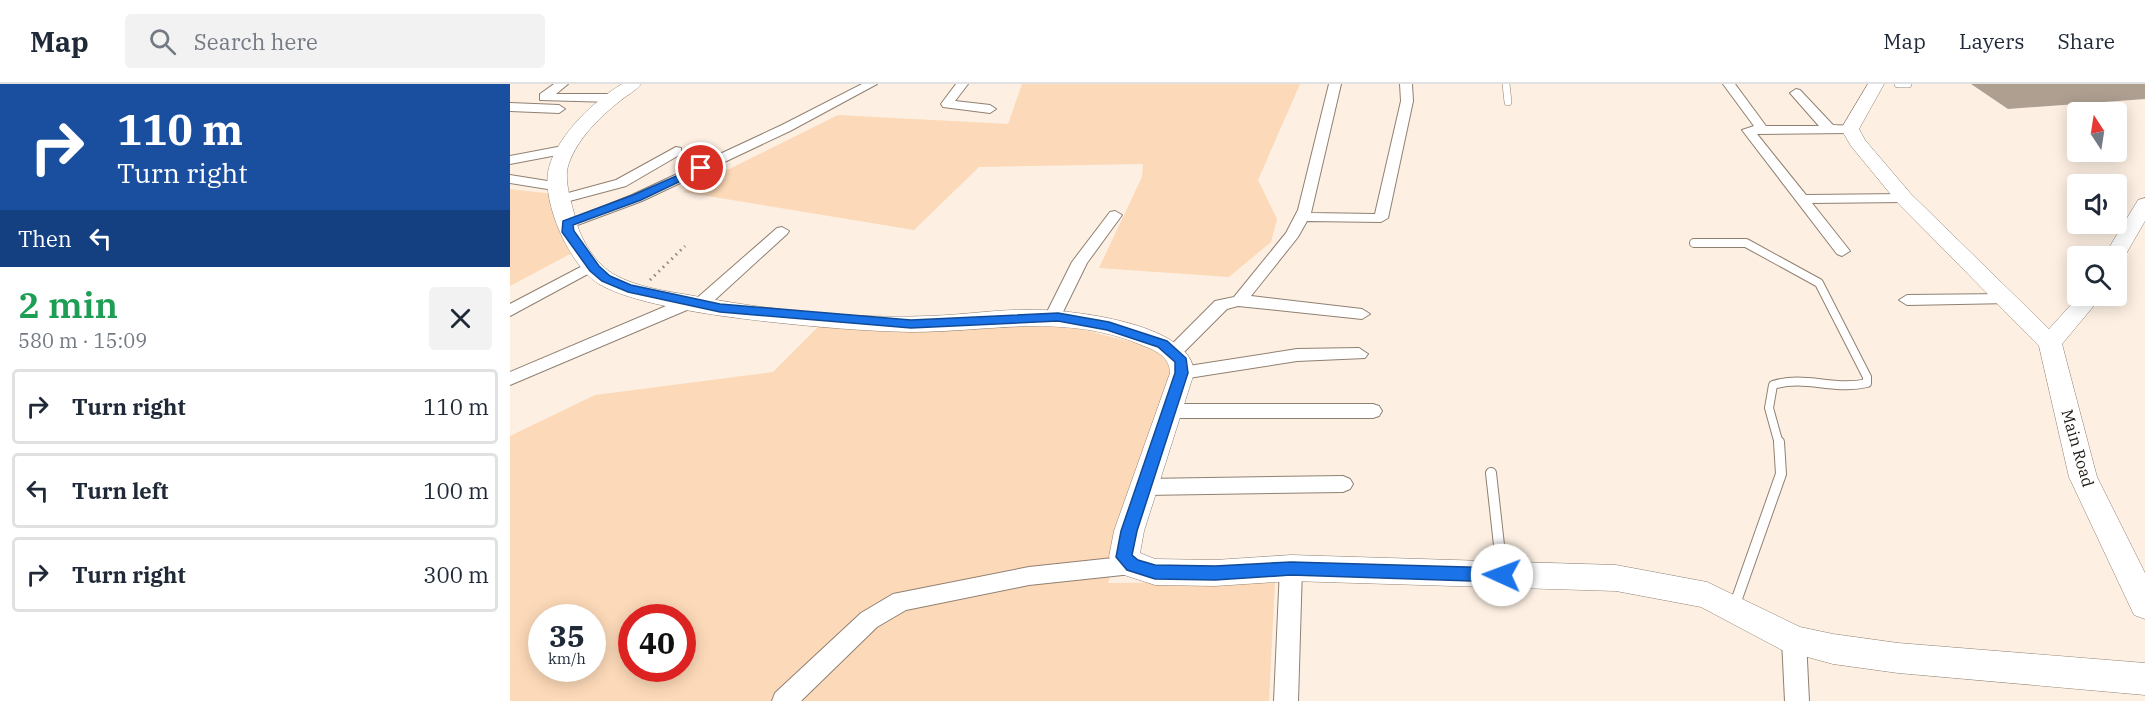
<!DOCTYPE html>
<meta charset="utf-8">
<style>
body{margin:0;font-family:"IBM Plex Serif",serif;background:#f2f2f3;color:#1f2937;height:100vh;display:flex;flex-direction:column;font-size:22px;white-space:nowrap}
*{box-sizing:border-box;margin:0}
p{font-size:20px;color:#747a83}
.icon{flex:none;width:33px;height:33px;fill:none;stroke:currentColor;stroke-width:2;stroke-linecap:round;stroke-linejoin:round}
.map{position:relative;flex:1;overflow:hidden}
.panel{display:flex;flex-direction:column;background:#fff;width:510px}
.panel>*{flex:none}
.hud{background:#1a4fa0;color:#fff;overflow:hidden}
.needle{width:39px;rotate:348deg}
.fabs{position:absolute;left:1557px;top:18px;display:grid;gap:12px}
.fabs a{display:grid;place-items:center;width:60px;height:60px;border-radius:6px;background:#fff;box-shadow:0 3px 15px #0003;font-size:30px}
.speed{position:absolute;left:18px;top:520px;display:flex;gap:12px;font-size:30px;font-weight:700;text-align:center}
.speed>*{display:grid;place-content:center;width:78px;height:78px;border-radius:50%;background:#fff;box-shadow:0 3px 15px #0003;line-height:1}
.speed small{font-size:15px;font-weight:400}
.speed .limit{border:9px solid #d22;background:#fff;color:#111}
.pin{position:absolute;display:grid;place-items:center;width:51px;height:51px;color:#fff;margin:-26px;border:3px solid #fff;border-radius:50%;box-shadow:0 2px 6px #0007}
.me{position:absolute;width:66px;margin:-33px;rotate:272deg;stroke-linejoin:round;filter:drop-shadow(0 0 4px #0008)}
.turn{display:flex;align-items:center;gap:21px;height:126px;padding:0 18px;font-size:27px}
.turn .icon{width:78px;height:78px;stroke-width:2.5}
.turn b{display:block;font-size:42px;line-height:51px}
.then{display:flex;align-items:center;height:57px;padding:0 18px;background:#0003;gap:12px;font-size:22px}
.round{display:grid;place-items:center;flex:none;width:63px;height:63px;border-radius:6px;background:#f2f2f3}
.headline{display:flex;align-items:center;justify-content:space-between;height:102px;padding:0 18px}
h1{font-size:36px;font-weight:600;line-height:45px;color:#1e9e55}
ul{padding:0;list-style:none}
li{display:flex;align-items:center;gap:18px;height:75px;margin:0 12px 9px;padding:0 6px;border:3px solid #e0e1e3;border-radius:6px}
li div{flex:1}
li b{display:block;font-size:22px}
li em{font-style:normal}
header{display:flex;align-items:center;gap:36px;box-sizing:border-box;height:84px;padding:0 30px;background:#fff;border-bottom:2px solid #e0e1e3}
header strong{font-size:28px}
nav{display:flex;gap:33px;margin-inline-start:auto;font-size:21px}
.search{width:420px;height:54px;background:#f2f2f3;display:flex;align-items:center;gap:15px;box-sizing:border-box;padding:0 21px;border-radius:6px;color:#747a83;font-size:22px}
main{display:flex;flex:1;min-height:0}
.map>svg:first-child{display:block}
.green{fill:#fcd9b8;fill-rule:evenodd}
.lines{fill:none;stroke-linecap:round;stroke-linejoin:round}
.lane-far2-casing{stroke:#908071;stroke-width:8}
.lane-far1-casing{stroke:#908071;stroke-width:10}
.lane-casing{stroke:#908071;stroke-width:12}
.street-casing{stroke:#908071;stroke-width:2}
.secondary-casing{stroke:#908071;stroke-width:1}
.path{stroke:#8f857b;stroke-width:3;stroke-dasharray:1.5 4.5;stroke-linecap:butt}
.lane-far2{stroke:#fff;stroke-width:7}
.lane-far1{stroke:#fff;stroke-width:8}
.lane{stroke:#fff;stroke-width:10}
.street{fill:#fff;fill-rule:evenodd}
.secondary{fill:#fff;fill-rule:evenodd}
.wall{fill:#ae9f91}
.route{fill:#1a73e8;stroke:#114b97;stroke-width:1.5}
.labels{text-anchor:middle;stroke-width:4.5;stroke-linejoin:round;paint-order:stroke}
.street-label{font-size:16px;fill:#1d1711;stroke:#fff}
</style>
<header>
<strong>Map</strong>
<div class="search"><svg class="icon" aria-label="search" viewBox="0 0 24 24"><circle cx="10" cy="10" r="6"/><path d="M15 15l6 6"/></svg>Search here</div>
<nav><a>Map</a><a>Layers</a><a>Share</a></nav>
</header>
<main>
<section class="panel">
<div class="hud">
<div class="turn"><svg class="icon" aria-label="right" viewBox="0 0 24 24"><path d="M7 20v-9h11M14 6l5 5-5 5"/></svg><div><b>110 m</b>Turn right</div></div>
<div class="then">Then<svg class="icon" aria-label="left" viewBox="0 0 24 24"><path d="M17 20v-9H6M10 6l-5 5 5 5"/></svg></div>
</div>
<div class="headline"><div><h1>2 min</h1><p>580 m · 15:09</p></div><a class="round"><svg class="icon" aria-label="close" viewBox="0 0 24 24"><path d="M6 6l12 12M18 6L6 18"/></svg></a></div>
<ul>
<li><svg class="icon" aria-label="right" viewBox="0 0 24 24"><path d="M7 20v-9h11M14 6l5 5-5 5"/></svg><div><b>Turn right</b></div><em>110 m</em></li>
<li><svg class="icon" aria-label="left" viewBox="0 0 24 24"><path d="M17 20v-9H6M10 6l-5 5 5 5"/></svg><div><b>Turn left</b></div><em>100 m</em></li>
<li><svg class="icon" aria-label="right" viewBox="0 0 24 24"><path d="M7 20v-9h11M14 6l5 5-5 5"/></svg><div><b>Turn right</b></div><em>300 m</em></li>
</ul>
</section>
<div class="map">
<svg width="1635" height="617" viewBox="0 0 1635 617">
<rect width="100%" height="100%" fill="#fdefe2"/>
<g class="green">
<polygon points="512,0 790,0 748,96 767,135 761,158 719,193 589,184 632,93 633,80 469,83 404,146 173,108 328,31 498,40"/>
<polygon points="0,105 43,110 62,169 0,202"/>
<path d="M 310,241 L 558,242 L 646,264 L 664,279 L 598,499 L 765,498 L 759,617 L 0,617 L 0,352 L 85,311 L 263,288 ZM 32,534 L 82,534 L 82,585 L 32,585 ZM 122,534 L 172,534 L 172,585 L 122,585 Z"/>
</g>
<g class="lines">
<g class="lane-far2-casing">
<g id="lane-far2">
<polyline points="996,0 998,18"/>
<polyline points="1388,0 1398,0"/>
</g>
</g>
<g class="lane-far1-casing">
<path id="lane-far1" d="M 1184,159 L 1236,159 L 1309,199 L 1357,293 L 1357,299 C 1325,307 1295,291 1263,301 L 1259,324 L 1269,360"/>
</g>
<g class="lane-casing">
<g id="lane">
<polyline points="981,389 992,488"/>
<polyline points="1224,523 1271,390 1269,358"/>
</g>
</g>
<g class="street-casing">
<g id="street">
<polygon points="44,0 58,0 46,10 103,10 109,14 103,18 30,16 30,10"/>
<polygon points="352,0 367,0 280,47 132,117 62,143 57,144 50,140 122,111 272,41"/>
<polygon points="446,0 458,0 445,17 480,21 486,25 480,29 433,23 431,20"/>
<polygon points="819,0 831,0 801,129 865,130 891,17 890,0 902,0 903,17 878,134 871,138 797,137 788,153 741,212 852,225 860,230 852,235 728,222 717,225 670,272 658,272 655,268 658,264 705,217 724,213 776,149 788,126"/>
<polygon points="1213,0 1225,0 1256,42 1309,42 1280,9 1286,5 1290,6 1323,41 1344,42 1344,48 1340,49 1247,50 1296,111 1394,110 1401,114 1394,118 1302,119 1340,167 1332,172 1327,170 1232,46 1244,42"/>
<polygon points="0,19 49,21 55,25 49,29 0,27"/>
<polygon points="58,61 64,65 63,68 0,80 0,72"/>
<polygon points="166,63 171,64 171,70 116,102 52,119 45,115 47,112 106,96"/>
<polygon points="0,91 50,99 57,103 50,107 0,99"/>
<polygon points="605,127 612,131 577,179 550,234 542,239 536,238 534,234 562,178 600,128"/>
<polygon points="272,143 279,147 277,150 196,224 184,223 0,301 0,288 175,214 187,214 267,144"/>
<polygon points="82,177 87,179 90,182 87,185 0,232 0,220"/>
<polygon points="1495,210 1503,215 1501,219 1397,221 1389,216 1397,211"/>
<polygon points="849,264 858,270 855,274 787,277 672,295 663,289 672,283 787,265"/>
<polygon points="659,320 863,320 869,322 872,327 869,332 863,334 659,334 653,332 650,327 653,322"/>
<polygon points="833,392 840,395 843,400 840,405 833,408 634,411 627,408 624,403 627,398 634,395"/>
<polygon points="622,472 630,475 633,481 630,487 622,490 519,501 396,526 367,543 291,617 262,617 265,609 351,529 383,510 519,483"/>
<polygon points="781,475 789,478 792,484 788,617 764,617 770,484 773,478"/>
<polygon points="1284,546 1292,549 1296,556 1299,617 1275,617 1272,556 1276,549"/>
</g>
</g>
<g class="secondary-casing">
<g id="secondary">
<path d="M 112,0 L 131,0 C 126,7 117,11 110,17 C 90,33 68,54 59,79 C 53,94 61,117 65,133 C 70,155 85,180 105,191 C 127,203 155,207 179,211 C 257,226 339,235 418,232 C 456,231 494,224 532,226 C 569,227 683,241 684,289 L 634,447 L 630,469 L 645,475 L 705,476 L 781,471 L 1106,481 L 1197,498 L 1290,543 L 1323,550 L 1388,559 L 1635,579 L 1635,611 L 1388,589 L 1323,580 L 1272,566 L 1191,523 L 1106,507 L 781,497 L 705,502 L 645,501 L 611,490 L 599,473 L 604,447 L 660,289 C 660,274 647,267 634,262 C 555,228 482,248 401,248 C 354,247 307,243 261,238 C 216,233 126,222 89,200 C 60,183 28,113 40,80 C 51,48 84,17 112,0 Z"/>
<polygon points="1358,0 1374,0 1349,45 1355,56 1401,110 1539,245 1569,212 1592,212 1552,260 1587,393 1635,489 1635,535 1624,531 1559,393 1529,262 1387,118 1341,62 1331,45"/>
<polygon points="1635,114 1635,137 1612,177 1606,178 1606,172 1594,172 1628,116"/>
</g>
</g>
<polyline class="path" points="140,196 175,162"/>
<use href="#lane-far2" class="lane-far2"/>
<use href="#lane-far1" class="lane-far1"/>
<use href="#lane" class="lane"/>
<use href="#street" class="street"/>
<use href="#secondary" class="secondary"/>
</g>
<polygon class="wall" points="1461,0 1635,0 1635,15 1498,25"/>
<polygon class="route" points="191,81 196,84 194,86 131,116 63,141 64,147 89,182 100,192 121,201 210,220 401,236 548,229 599,238 657,257 676,274 678,289 627,447 622,471 628,476 645,481 705,482 781,478 992,484 998,486 1000,491 998,496 992,498 781,491 705,496 645,495 617,486 606,473 611,447 665,289 665,278 648,263 597,246 548,237 401,244 210,228 118,208 92,197 80,187 52,148 53,137 123,111"/>
<g class="labels">
<g class="street-label">
<text transform="translate(1568 364) rotate(74)" y="6">Main Road</text>
</g>
</g>
</svg>
<div class="fabs">
<a><svg class="needle" viewBox="-14 -14 28 28"><path d="M0-13l5 13h-10z" fill="#e53935"/><path d="M0 13l5-13h-10z" fill="#747a83"/></svg></a>
<a><svg class="icon" aria-label="sound" viewBox="0 0 24 24"><path d="M4 9h4l5-4v14l-5-4H4zM17 9q2 3 0 6"/></svg></a>
<a><svg class="icon" aria-label="search" viewBox="0 0 24 24"><circle cx="10" cy="10" r="6"/><path d="M15 15l6 6"/></svg></a>
</div>
<div class="speed"><div>35<small>km/h</small></div><div class="limit">40</div></div>
<div class="pin" style="left:191px;top:84px;background:#d93025"><svg class="icon" aria-label="arrive" viewBox="0 0 24 24"><path d="M6 21V4h12l-3 4 3 4H6"/></svg></div>
<svg class="me" style="left:992px;top:491px" viewBox="-20 -20 40 40"><circle r="19" fill="#fff"/><path d="M0-13L10 11 0 6-10 11z" fill="#1a73e8"/></svg>
</div>
</main>
